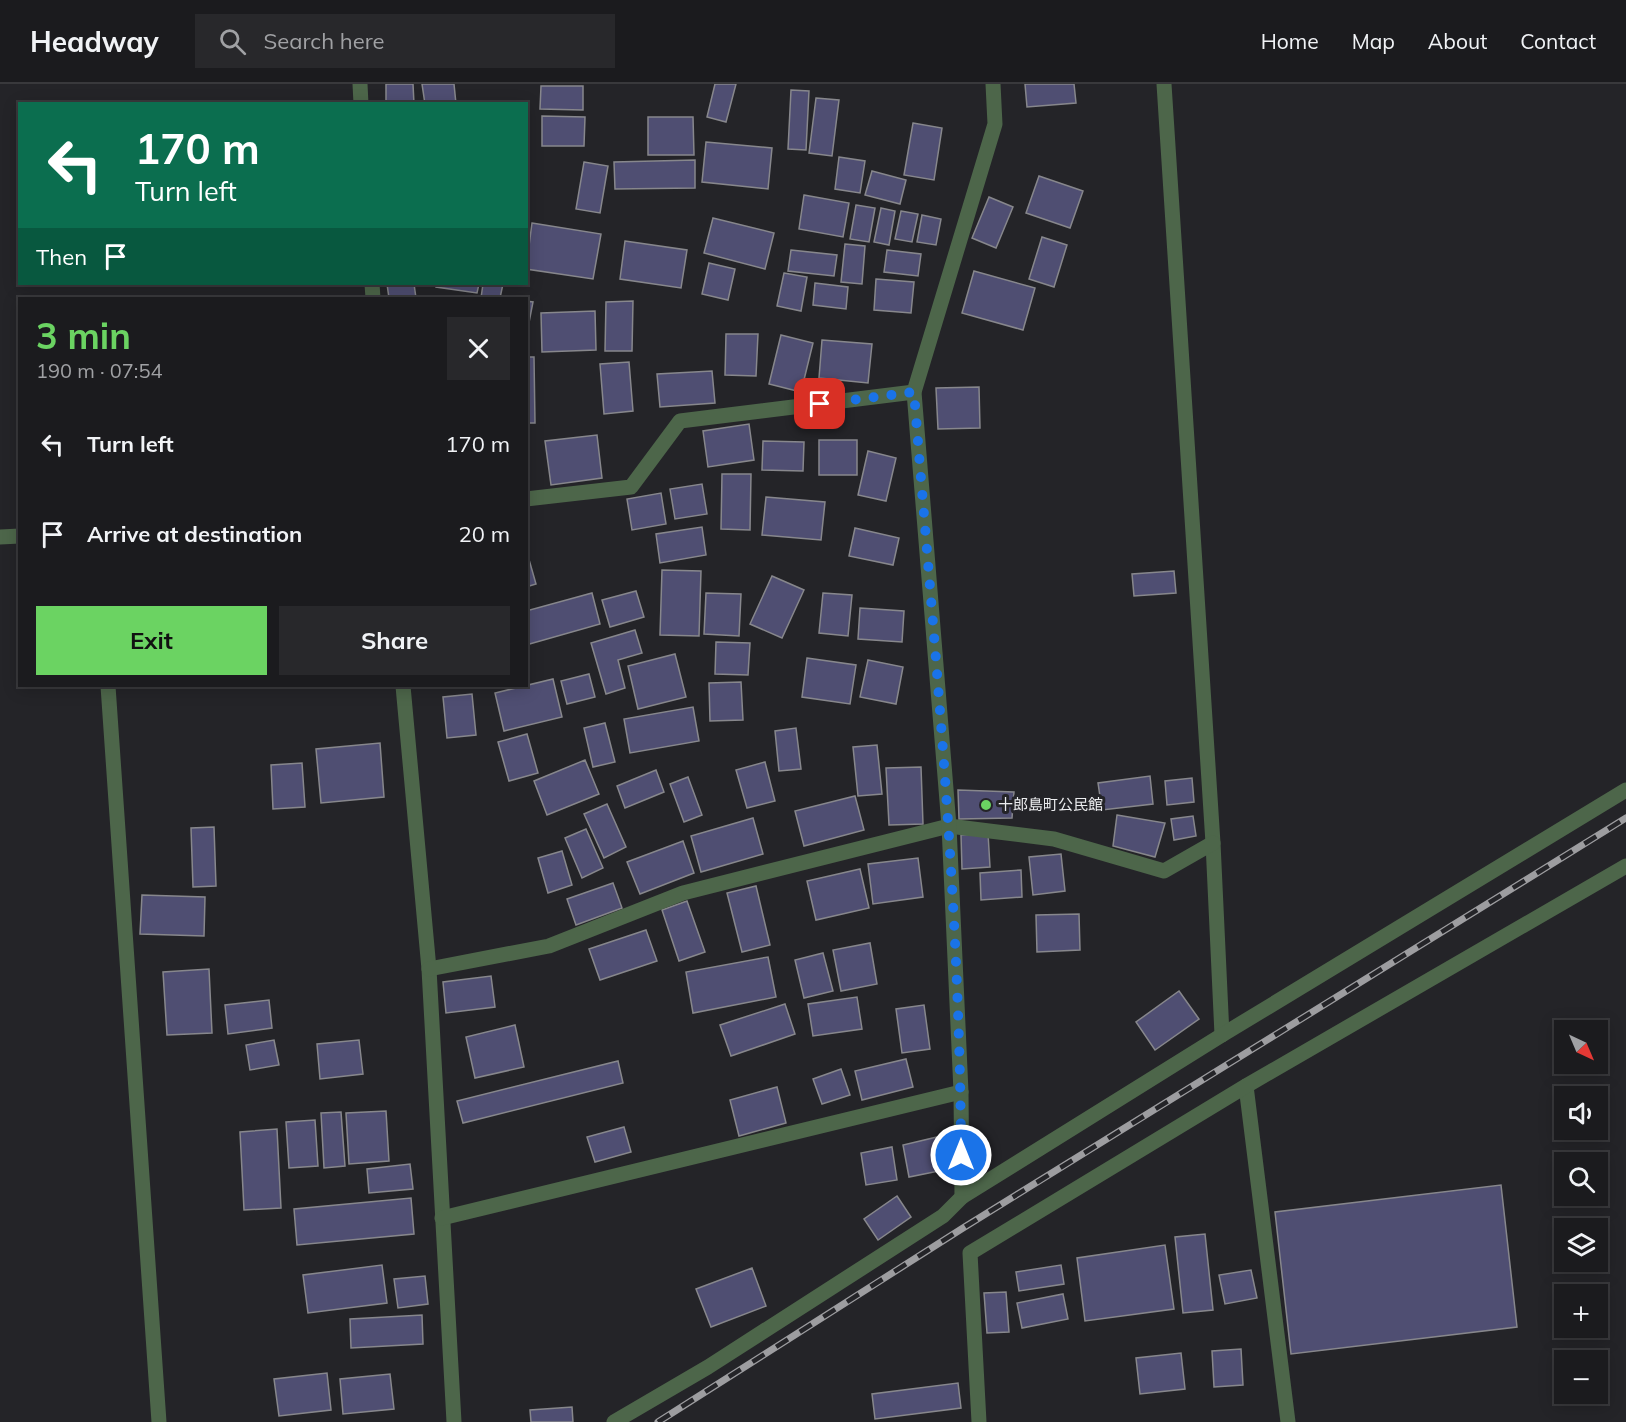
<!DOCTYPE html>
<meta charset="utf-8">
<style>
body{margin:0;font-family:Mulish,"Noto Sans JP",sans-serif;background:#28282b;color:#f1f3f6;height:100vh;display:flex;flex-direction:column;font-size:22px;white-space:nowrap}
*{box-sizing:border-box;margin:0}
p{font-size:20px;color:#a0a1a4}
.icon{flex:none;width:33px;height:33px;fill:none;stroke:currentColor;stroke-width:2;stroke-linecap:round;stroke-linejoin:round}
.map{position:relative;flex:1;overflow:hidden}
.details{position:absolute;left:18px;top:213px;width:510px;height:390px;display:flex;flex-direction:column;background:#1b1b1e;border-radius:0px;box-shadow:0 3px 15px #0003,0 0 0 2px #39393c}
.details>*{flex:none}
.top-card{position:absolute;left:18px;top:18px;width:510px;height:183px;border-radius:0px;box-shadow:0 3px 15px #0003,0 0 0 2px #39393c;background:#0b6e4f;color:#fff;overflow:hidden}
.needle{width:39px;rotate:136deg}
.fabs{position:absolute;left:1554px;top:936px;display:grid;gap:12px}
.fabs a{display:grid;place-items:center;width:54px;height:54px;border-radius:0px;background:#1b1b1e;box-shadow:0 3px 15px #0003,0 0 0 2px #39393c;font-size:30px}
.pin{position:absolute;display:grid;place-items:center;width:51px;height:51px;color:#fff;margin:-26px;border-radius:12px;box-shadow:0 3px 9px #0006}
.me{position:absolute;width:66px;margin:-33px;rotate:0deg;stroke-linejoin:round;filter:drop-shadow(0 0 4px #0008)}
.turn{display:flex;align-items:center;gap:21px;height:126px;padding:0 18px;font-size:27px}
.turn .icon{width:78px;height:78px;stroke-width:2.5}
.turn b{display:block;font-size:42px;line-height:51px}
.then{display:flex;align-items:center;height:57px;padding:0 18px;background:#0003;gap:12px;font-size:22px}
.round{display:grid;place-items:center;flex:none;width:63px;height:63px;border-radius:0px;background:#28282b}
.head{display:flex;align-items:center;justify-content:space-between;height:102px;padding:0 18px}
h1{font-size:36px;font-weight:700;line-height:45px;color:#6bd362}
.button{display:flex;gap:12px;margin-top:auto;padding:12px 18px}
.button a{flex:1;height:69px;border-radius:0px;background:#6bd362;color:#111;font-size:24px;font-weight:700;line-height:69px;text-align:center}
.button a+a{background:#28282b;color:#f1f3f6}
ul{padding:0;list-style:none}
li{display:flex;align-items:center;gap:18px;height:90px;padding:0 18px}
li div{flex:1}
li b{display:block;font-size:22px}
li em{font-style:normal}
header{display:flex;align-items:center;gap:36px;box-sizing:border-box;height:84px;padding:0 30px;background:#1b1b1e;border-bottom:2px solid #39393c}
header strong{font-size:28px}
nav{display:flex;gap:33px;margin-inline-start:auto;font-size:21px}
.search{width:420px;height:54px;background:#28282b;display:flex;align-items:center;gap:15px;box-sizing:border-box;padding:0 21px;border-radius:0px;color:#a0a1a4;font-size:22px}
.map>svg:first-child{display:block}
.building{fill:#4f4e72;stroke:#87878c;stroke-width:1.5}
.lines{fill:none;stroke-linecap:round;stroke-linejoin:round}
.minor{stroke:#4d664a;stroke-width:15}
.rail-casing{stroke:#9d9da0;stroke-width:7}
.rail{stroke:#242428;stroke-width:4.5;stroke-dasharray:14;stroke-linecap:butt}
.route{stroke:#1a73e8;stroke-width:10;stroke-dasharray:0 18}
.poi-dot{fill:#6bd362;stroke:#242428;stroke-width:2}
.labels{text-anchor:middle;stroke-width:6;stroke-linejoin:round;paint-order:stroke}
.poi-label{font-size:15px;fill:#ecedef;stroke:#242428;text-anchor:start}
</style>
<header>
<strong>Headway</strong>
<div class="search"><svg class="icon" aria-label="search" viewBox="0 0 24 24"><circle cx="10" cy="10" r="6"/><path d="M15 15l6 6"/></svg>Search here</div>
<nav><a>Home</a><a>Map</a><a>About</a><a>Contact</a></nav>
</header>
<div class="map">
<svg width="1626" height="1338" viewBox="0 0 1626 1338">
<rect width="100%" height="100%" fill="#242428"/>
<g class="building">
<polygon points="386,0 413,0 414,20 386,20"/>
<polygon points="422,0 454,0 456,20 425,20"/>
<polygon points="715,0 736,0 726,38 707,33"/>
<polygon points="1025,0 1074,0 1076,19 1027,23"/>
<polygon points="541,2 583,2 583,26 540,25"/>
<polygon points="791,6 809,7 806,66 788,65"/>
<polygon points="816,14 839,16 832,72 809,69"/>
<polygon points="542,32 585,33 584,62 542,62"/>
<polygon points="648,33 693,33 694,71 648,71"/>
<polygon points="913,39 942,44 934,96 904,91"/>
<polygon points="706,58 772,64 768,105 702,98"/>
<polygon points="839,73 865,77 860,109 835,105"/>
<polygon points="695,76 695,104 615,105 614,78"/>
<polygon points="584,78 608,82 600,129 576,125"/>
<polygon points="872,87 906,96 900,120 865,111"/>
<polygon points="1039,92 1083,107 1070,144 1026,129"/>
<polygon points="804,111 849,119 843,153 799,145"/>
<polygon points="989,113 1013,123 996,164 972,154"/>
<polygon points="856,121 875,124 869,158 850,155"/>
<polygon points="881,124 895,127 889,161 874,158"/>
<polygon points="901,127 918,130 912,158 895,155"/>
<polygon points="922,131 941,135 936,161 917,158"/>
<polygon points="713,134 774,149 765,185 704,169"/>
<polygon points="532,139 601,150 593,195 526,185"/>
<polygon points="1042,153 1067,161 1054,203 1029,195"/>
<polygon points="625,157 687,166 681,204 620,195"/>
<polygon points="845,160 865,162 862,200 841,198"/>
<polygon points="791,166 837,171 834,192 788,187"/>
<polygon points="887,166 921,170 918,192 884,188"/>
<polygon points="709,179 735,185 728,216 702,210"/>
<polygon points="974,187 1035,204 1023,246 962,229"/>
<polygon points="784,189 807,193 801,227 777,222"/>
<polygon points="876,195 914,198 911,229 874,226"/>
<polygon points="815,199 848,203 846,225 813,221"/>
<polygon points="387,200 414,200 416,214 389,214"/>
<polygon points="436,200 479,200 477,209 436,203"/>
<polygon points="483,200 503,200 500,214 481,214"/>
<polygon points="526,217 533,218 526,254"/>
<polygon points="633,217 632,267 605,267 606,218"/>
<polygon points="595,227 596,266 542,268 541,229"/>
<polygon points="726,250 758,250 756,292 725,291"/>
<polygon points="781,251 813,259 801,308 769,300"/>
<polygon points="822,256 872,260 868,299 819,294"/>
<polygon points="526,273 534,273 535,339 526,339"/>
<polygon points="629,278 633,327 604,330 600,280"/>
<polygon points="712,287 715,319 660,323 657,290"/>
<polygon points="979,303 980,344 938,345 936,304"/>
<polygon points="749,340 754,376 708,383 703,347"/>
<polygon points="597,351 602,394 551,401 545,357"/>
<rect x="819" y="356" width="38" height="35"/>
<polygon points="763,357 804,358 803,387 762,386"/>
<polygon points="868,367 896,374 886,417 858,411"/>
<polygon points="722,390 751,390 750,446 721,445"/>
<polygon points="702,400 707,430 675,435 670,405"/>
<polygon points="661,409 666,440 632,446 627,415"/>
<polygon points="766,413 825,418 821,456 762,451"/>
<polygon points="702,443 706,471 660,479 656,450"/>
<polygon points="855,444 899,454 893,481 849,472"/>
<polygon points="526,465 536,500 526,503"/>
<polygon points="662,486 701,487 699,552 660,551"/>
<polygon points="1174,487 1176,509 1134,512 1132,490"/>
<polygon points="772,492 804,506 782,554 750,540"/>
<polygon points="636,507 644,533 610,543 602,516"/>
<polygon points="592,509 600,540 526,561 526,527"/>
<polygon points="706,509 741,510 739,552 704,550"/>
<polygon points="823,509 852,511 848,552 819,549"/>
<polygon points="860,524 904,527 902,558 858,555"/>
<polygon points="635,546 642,569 618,576 625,604 606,610 591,559"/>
<polygon points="716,558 750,559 748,591 715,590"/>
<polygon points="675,570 686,613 638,625 628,582"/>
<polygon points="807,574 856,581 850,620 802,613"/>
<polygon points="868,576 903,583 896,620 860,613"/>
<polygon points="589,590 595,613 567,620 561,597"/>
<polygon points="553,595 562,633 504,647 495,609"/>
<polygon points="741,598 743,636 710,637 709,599"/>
<polygon points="472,610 476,651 447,654 443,613"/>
<polygon points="693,623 699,657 630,669 624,635"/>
<polygon points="605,639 615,678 593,683 584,644"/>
<polygon points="796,644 801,685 779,687 775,647"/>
<polygon points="527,650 538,689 509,697 498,658"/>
<polygon points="380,659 384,713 321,719 316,665"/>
<polygon points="877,661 882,710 858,712 853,663"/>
<polygon points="585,676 599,710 547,731 534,697"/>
<polygon points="765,678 775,717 747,724 736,686"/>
<polygon points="302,679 305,723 273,725 271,681"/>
<polygon points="921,683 923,740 889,741 886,684"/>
<polygon points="656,686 664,708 625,724 617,702"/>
<polygon points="1150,692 1153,720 1102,726 1098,699"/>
<polygon points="688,693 702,731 684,738 670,700"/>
<polygon points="1192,694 1194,718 1167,721 1165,697"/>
<polygon points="958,706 1014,708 1012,734 959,735"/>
<polygon points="855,712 864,746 804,762 795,727"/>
<polygon points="607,720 626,763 604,774 584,730"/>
<polygon points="1117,731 1165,739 1155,773 1113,762"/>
<polygon points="1193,732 1196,752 1174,756 1171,735"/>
<polygon points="753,734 763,770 701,788 691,752"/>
<polygon points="214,743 216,802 193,803 191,744"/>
<polygon points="586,745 603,784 582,794 565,754"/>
<polygon points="988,749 990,783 962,785 961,751"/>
<polygon points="683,757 694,789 640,810 627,778"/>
<polygon points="562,767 572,801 548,809 538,774"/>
<polygon points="1061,770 1065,807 1033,811 1029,773"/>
<polygon points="918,774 923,813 873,820 868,780"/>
<polygon points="860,785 869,824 816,836 807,797"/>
<polygon points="1021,786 1022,813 981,816 980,789"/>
<polygon points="613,799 622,824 576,841 567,815"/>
<polygon points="756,802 770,861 742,868 727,809"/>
<polygon points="142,811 205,813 204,852 140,850"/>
<polygon points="687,817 705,868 679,877 662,826"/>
<polygon points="1079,830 1080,866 1037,868 1036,831"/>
<polygon points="646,846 657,877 600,896 589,865"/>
<polygon points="870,859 877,900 841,907 833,866"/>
<polygon points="823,869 833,907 804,914 795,876"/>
<polygon points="768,873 776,913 693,929 686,888"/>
<polygon points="209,885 212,949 167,951 163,888"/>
<polygon points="491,892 495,923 446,929 443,898"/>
<polygon points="1179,907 1199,935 1155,966 1136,938"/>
<polygon points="857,913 862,945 813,952 808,920"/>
<polygon points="269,916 272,944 228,950 225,921"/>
<polygon points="785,920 795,950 731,972 720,941"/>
<polygon points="924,921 930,965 902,969 896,925"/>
<polygon points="515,941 524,983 475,994 466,953"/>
<polygon points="274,956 279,981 250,986 246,961"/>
<polygon points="359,956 363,990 320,995 317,960"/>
<polygon points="906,975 913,1003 862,1016 855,987"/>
<polygon points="618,977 623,999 463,1039 457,1017"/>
<polygon points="841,985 850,1011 822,1020 813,995"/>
<polygon points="777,1003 786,1039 739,1052 730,1016"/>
<polygon points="386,1027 389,1077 349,1080 346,1029"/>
<polygon points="341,1028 345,1082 324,1084 321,1029"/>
<polygon points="315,1036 318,1082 289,1084 286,1038"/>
<polygon points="624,1043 631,1068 595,1078 587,1053"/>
<polygon points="277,1045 281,1124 244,1126 240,1048"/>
<polygon points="937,1053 944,1086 909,1093 903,1061"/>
<polygon points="892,1063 897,1096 866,1101 861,1069"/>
<polygon points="410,1080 413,1105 369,1109 367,1085"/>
<polygon points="1501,1101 1517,1243 1291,1270 1275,1128"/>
<polygon points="897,1112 911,1133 878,1156 864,1135"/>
<polygon points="411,1114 414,1150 297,1161 294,1125"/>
<polygon points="1205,1150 1213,1226 1183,1229 1175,1153"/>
<polygon points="1165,1161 1174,1225 1085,1237 1077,1174"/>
<polygon points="382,1181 387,1219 308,1229 303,1191"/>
<polygon points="1061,1181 1064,1200 1019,1207 1016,1188"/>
<polygon points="752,1184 766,1222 711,1243 696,1205"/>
<polygon points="1251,1186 1257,1214 1225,1220 1219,1191"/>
<polygon points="425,1192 428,1220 398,1224 394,1195"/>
<polygon points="1006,1208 1009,1248 987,1249 984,1209"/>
<polygon points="1063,1210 1068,1235 1022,1244 1017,1219"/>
<polygon points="422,1231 423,1260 351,1264 350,1235"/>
<polygon points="1241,1265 1243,1301 1214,1303 1212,1267"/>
<polygon points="1181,1269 1185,1305 1140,1310 1136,1274"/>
<polygon points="327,1289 331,1326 279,1332 274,1295"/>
<polygon points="390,1290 394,1325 343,1330 340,1295"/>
<polygon points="958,1299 961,1324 875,1335 872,1310"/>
<polygon points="572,1323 573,1338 531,1338 530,1326"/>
</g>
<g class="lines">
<g class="minor">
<polyline points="360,0 361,20"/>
<polyline points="1164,0 1213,759 1222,951"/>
<polyline points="372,200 373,214"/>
<polyline points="526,415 631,403 680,337 914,308"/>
<polyline points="0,453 20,452"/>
<polyline points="108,602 159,1338"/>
<polyline points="403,602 429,885 454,1338"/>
<polyline points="429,885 549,862 683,809 949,742 1054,755 1164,787 1213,759"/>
<polyline points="1246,1002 1288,1338"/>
<polyline points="962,1113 961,1008 949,742 914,308 995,40 993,0"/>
<polyline points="442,1134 961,1008"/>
<polyline points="614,1338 708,1283 943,1132 962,1113 1222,951 1626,706"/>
<polyline points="979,1338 970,1169 1246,1002 1626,782"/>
</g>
<g class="rail-casing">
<polyline id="rail" points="658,1338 963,1144 1626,734"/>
</g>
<use href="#rail" class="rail"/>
</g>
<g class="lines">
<path class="route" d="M 820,320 L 914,308 C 934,562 960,816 961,1071"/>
</g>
<circle class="poi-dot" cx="986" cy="721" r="6"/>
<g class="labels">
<g class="poi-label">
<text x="998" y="726">十郎島町公民館</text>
</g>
</g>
</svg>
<div class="fabs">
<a><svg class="needle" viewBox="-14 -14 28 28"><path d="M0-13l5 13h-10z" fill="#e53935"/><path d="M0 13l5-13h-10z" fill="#a0a1a4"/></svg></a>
<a><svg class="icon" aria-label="sound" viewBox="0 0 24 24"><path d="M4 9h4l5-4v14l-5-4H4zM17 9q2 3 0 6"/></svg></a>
<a><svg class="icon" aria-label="search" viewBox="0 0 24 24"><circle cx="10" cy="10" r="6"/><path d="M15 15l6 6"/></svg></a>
<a><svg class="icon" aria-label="layers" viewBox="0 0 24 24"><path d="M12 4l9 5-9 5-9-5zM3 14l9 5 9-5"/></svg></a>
<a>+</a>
<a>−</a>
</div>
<div class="pin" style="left:820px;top:320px;background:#d93025"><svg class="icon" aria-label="arrive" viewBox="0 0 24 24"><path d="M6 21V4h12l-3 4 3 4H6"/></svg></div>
<svg class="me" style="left:961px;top:1071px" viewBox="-20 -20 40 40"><circle r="17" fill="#1a73e8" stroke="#fff" stroke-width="3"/><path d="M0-11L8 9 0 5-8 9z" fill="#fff"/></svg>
<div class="top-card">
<div class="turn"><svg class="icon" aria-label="left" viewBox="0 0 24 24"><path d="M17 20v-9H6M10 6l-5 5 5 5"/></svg><div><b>170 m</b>Turn left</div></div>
<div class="then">Then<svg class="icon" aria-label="arrive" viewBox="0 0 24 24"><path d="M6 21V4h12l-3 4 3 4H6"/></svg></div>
</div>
<section class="details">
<div class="head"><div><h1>3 min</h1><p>190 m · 07:54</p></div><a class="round"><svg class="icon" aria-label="close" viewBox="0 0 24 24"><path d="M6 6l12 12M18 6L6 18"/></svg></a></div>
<ul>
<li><svg class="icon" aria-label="left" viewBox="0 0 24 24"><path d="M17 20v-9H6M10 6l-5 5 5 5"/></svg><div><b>Turn left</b></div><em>170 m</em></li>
<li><svg class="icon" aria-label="arrive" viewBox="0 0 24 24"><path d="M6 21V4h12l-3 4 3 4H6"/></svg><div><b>Arrive at destination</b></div><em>20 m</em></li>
</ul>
<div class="button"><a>Exit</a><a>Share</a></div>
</section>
</div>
